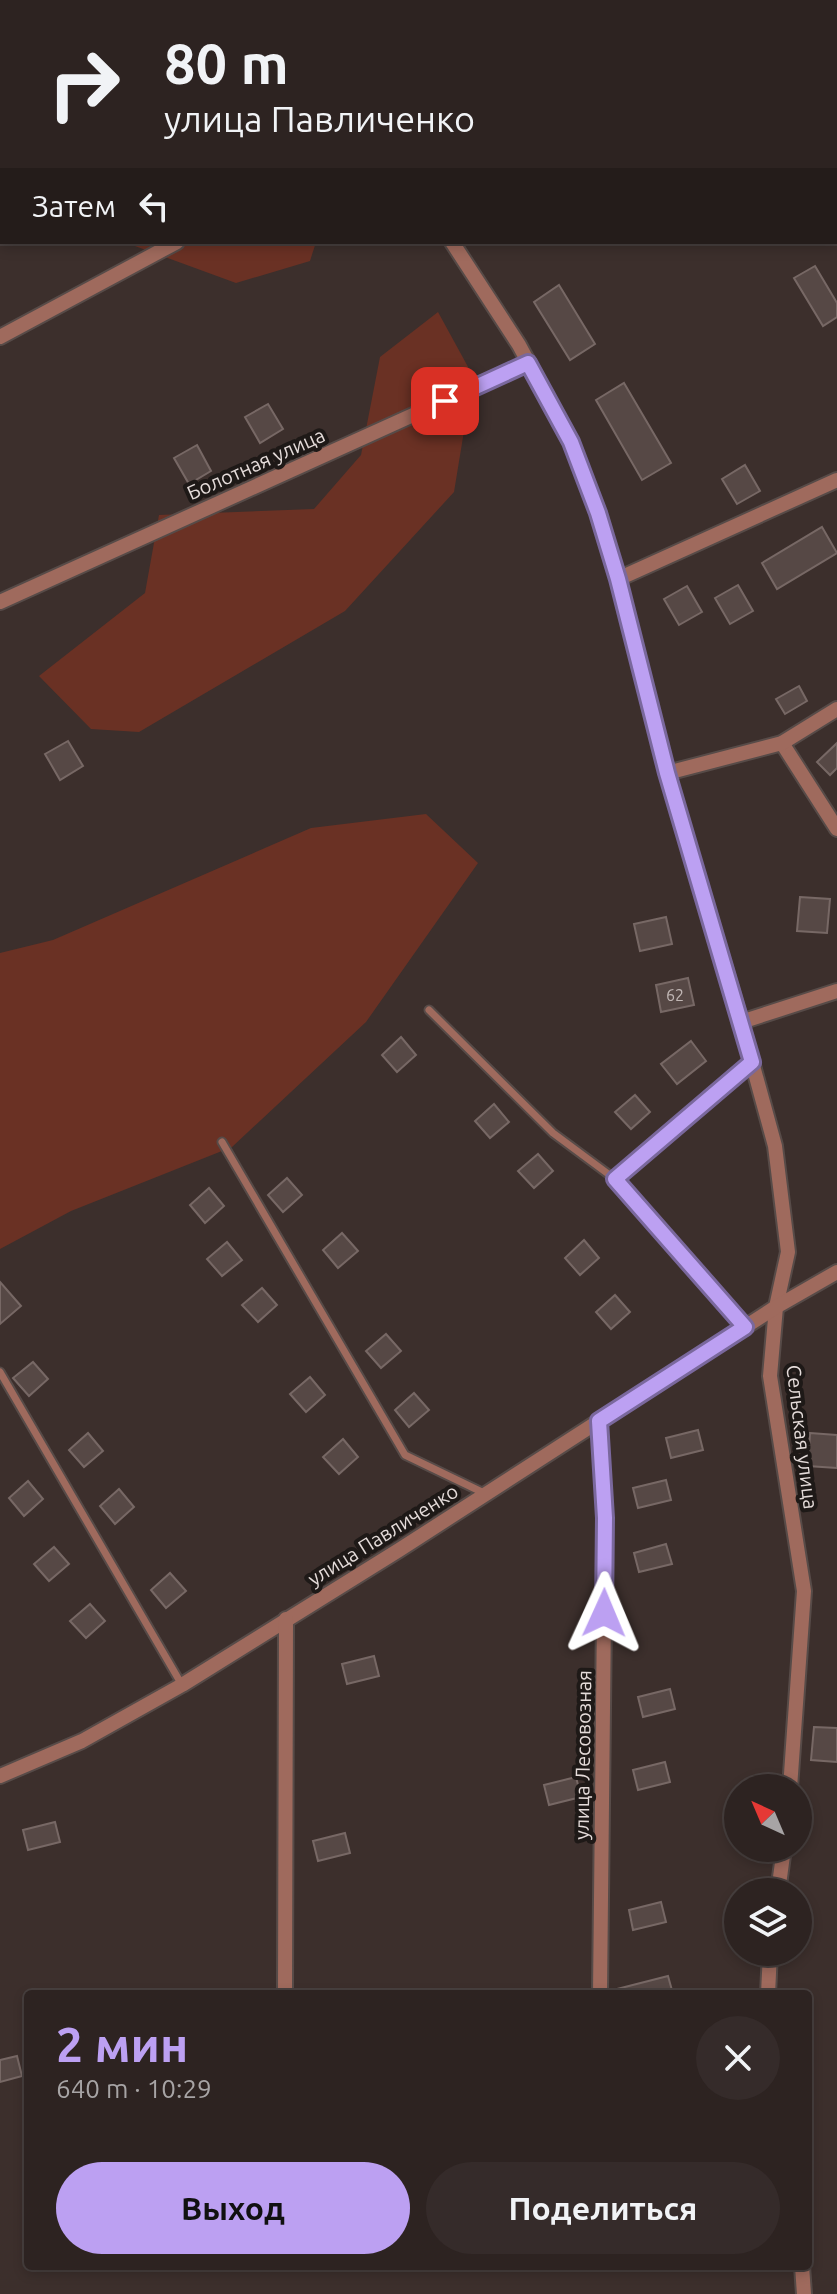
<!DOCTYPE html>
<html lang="ru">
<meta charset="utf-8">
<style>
body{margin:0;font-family:Ubuntu,sans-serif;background:#352b2a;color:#f1f3f6;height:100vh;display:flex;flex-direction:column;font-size:30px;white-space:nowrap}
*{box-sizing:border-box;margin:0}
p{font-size:26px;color:#a7a4a5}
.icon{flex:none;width:44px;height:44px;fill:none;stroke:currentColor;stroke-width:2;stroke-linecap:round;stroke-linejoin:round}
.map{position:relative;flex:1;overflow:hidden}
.panel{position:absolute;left:24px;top:1990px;width:788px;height:280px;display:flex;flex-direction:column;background:#2d2321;border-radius:8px;box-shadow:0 4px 12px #0003,0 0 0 2px #48403f}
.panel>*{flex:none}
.hud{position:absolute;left:0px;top:0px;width:838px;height:244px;box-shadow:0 4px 12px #0003,0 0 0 2px #48403f;background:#2d2321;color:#f1f3f6;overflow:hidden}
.needle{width:52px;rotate:316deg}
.fabs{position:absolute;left:724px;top:1774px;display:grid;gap:16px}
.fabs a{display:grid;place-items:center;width:88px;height:88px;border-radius:50%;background:#2d2321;box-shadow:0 4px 12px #0003,0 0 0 2px #48403f;font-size:40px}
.pin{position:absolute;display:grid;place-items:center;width:68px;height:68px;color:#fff;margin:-34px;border-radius:16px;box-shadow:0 4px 12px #0006}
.me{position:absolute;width:88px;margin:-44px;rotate:1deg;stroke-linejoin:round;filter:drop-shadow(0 0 6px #0008)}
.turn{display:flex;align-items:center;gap:28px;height:168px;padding:0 32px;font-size:36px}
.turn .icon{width:104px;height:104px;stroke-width:2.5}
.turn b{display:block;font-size:56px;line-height:68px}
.then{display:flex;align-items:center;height:76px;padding:0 32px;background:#0003;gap:16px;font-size:30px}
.round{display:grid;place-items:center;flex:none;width:84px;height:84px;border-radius:42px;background:#352b2a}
.headline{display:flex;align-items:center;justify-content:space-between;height:136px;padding:0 32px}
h1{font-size:48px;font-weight:700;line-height:60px;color:#bca0f2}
.cta{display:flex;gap:16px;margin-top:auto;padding:16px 32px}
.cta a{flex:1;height:92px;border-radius:48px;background:#bca0f2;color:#111;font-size:32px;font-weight:700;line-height:92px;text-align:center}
.cta a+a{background:#352b2a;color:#f1f3f6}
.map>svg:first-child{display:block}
.green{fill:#6a3124}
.building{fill:#564845;stroke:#776865;stroke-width:2}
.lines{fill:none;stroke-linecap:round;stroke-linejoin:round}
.lane-casing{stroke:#574b48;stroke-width:11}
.street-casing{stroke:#574b48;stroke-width:18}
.lane{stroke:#9f6a5d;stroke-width:7}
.street{stroke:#9f6a5d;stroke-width:14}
.route-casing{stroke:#7a689d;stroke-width:20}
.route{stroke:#bca0f2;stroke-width:14}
.labels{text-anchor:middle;stroke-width:8;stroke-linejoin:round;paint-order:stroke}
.number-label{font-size:16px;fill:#c1b7b5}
.street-label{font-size:20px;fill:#e5dcda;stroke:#1e1917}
</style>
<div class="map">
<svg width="837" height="2294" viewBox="0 0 837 2294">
<rect width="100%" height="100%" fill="#3c2f2c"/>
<g class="green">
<polygon points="124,242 316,242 310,261 236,283"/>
<polygon points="438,312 473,376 454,492 345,611 139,732 91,729 39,676 145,593 159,515 314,509 361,455 380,357"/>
<polygon points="426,814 478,863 366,1022 232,1147 71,1211 0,1249 0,953 53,940 311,828"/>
</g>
<g class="building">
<polygon points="815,266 837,303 837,317 823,326 794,278"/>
<polygon points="559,285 595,344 570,360 534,302"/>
<polygon points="624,383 671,463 642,480 596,400"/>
<polygon points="268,404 283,429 260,443 245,417"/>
<polygon points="197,445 211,471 189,484 174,458"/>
<polygon points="745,465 760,491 737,504 722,479"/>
<polygon points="822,527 837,553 777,589 762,563"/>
<polygon points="738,585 753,611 730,624 715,598"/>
<polygon points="687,586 702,612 679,625 664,599"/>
<polygon points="799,686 807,701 785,714 776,699"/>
<polygon points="68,741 83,766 60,780 45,754"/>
<polygon points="837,743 837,768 830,775 817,762"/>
<polygon points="800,897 830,899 827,933 797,931"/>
<polygon points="666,917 672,944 640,951 634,924"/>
<polygon points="688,978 694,1005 661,1012 656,985"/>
<polygon points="401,1037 416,1055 397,1072 382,1055"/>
<polygon points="691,1041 706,1061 677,1084 661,1064"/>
<polygon points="635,1095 650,1112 631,1129 615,1112"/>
<polygon points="494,1104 509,1122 490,1138 475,1121"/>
<polygon points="538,1154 553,1171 534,1188 518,1171"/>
<polygon points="287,1178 302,1195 283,1212 268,1195"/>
<polygon points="209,1188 224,1206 205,1223 190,1205"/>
<polygon points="342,1233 358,1251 338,1268 323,1250"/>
<polygon points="584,1240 599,1258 580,1275 565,1258"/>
<polygon points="227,1242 242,1260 222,1276 207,1259"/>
<polygon points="0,1282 21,1306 0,1324"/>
<polygon points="262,1288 277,1305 258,1322 242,1305"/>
<polygon points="615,1295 630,1312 611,1329 596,1312"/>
<polygon points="386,1334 401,1351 381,1368 366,1351"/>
<polygon points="33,1362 48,1379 29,1396 13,1378"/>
<polygon points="310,1377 325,1395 306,1412 290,1394"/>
<polygon points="414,1393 429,1410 409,1427 395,1410"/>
<polygon points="698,1430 703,1450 671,1458 666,1438"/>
<polygon points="88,1433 103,1451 84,1467 69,1450"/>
<polygon points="810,1433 837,1435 837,1468 808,1466"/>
<polygon points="343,1439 358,1457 339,1474 323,1457"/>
<polygon points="666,1480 671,1500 638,1508 633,1488"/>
<polygon points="28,1481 43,1499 24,1516 9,1498"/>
<polygon points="119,1489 134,1507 115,1524 100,1506"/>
<polygon points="666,1544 672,1564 639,1572 634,1553"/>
<polygon points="54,1547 69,1564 49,1581 34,1564"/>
<polygon points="170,1573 186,1591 166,1608 151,1590"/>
<polygon points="90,1604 105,1621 86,1638 70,1621"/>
<polygon points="374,1656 379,1676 347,1684 342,1664"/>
<polygon points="670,1689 675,1709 643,1717 638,1697"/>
<polygon points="814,1727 837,1728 837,1762 811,1760"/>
<polygon points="665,1762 670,1782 638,1790 633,1770"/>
<polygon points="576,1777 581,1797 549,1805 544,1785"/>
<polygon points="55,1822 60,1842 28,1850 23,1830"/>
<polygon points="345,1833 350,1853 318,1861 313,1841"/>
<polygon points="661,1902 666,1922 633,1930 629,1910"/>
<polygon points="668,1976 673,1994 618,1994 617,1989"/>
<polygon points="17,2056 22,2076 0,2082 0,2060"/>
</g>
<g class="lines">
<g class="lane-casing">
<g id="lane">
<polyline points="429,1010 553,1133 615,1179"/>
<polyline points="222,1142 405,1455 486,1494"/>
<polyline points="745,1327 615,1179 752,1062"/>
<polyline points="0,1372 182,1685"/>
</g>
</g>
<g class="street-casing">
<g id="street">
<polyline points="286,0 287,2"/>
<polyline points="500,0 501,2"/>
<polyline points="624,0 625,2"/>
<polyline points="685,0 686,2"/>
<polyline points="13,2 16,0"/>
<polyline points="650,2 654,0"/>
<polyline points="0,9 2,8"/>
<polyline points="836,233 837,234"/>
<polyline points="452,242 519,345 571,442 598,513 618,579 667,773 741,1022 775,1146 788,1252 776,1307 770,1376 804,1591 790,1788"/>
<polyline points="0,337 177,242"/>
<polyline points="618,579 837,480"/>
<polyline points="0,602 528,363"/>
<polyline points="782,743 837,829"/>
<polyline points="667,773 782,743 837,709"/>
<polyline points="741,1022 837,991"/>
<polyline points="599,1421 605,1518 600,1994"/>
<polyline points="0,1776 82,1741 182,1685 399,1550 776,1307 837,1272"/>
<polyline points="778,1892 784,1848"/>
<polyline points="285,1994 286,1619"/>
<polyline points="768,1994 770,1952"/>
<polyline points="802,2266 804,2294"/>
</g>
</g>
<use href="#lane" class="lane"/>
<use href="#street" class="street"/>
</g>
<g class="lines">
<g class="route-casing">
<polyline id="route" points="445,401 528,363 571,442 598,513 618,579 667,773 752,1062 615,1179 745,1327 599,1421 605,1518 604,1613"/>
</g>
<use href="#route" class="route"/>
</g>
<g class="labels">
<g class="number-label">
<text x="675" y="1001">62</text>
</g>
<g class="street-label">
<text transform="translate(256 464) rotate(-24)" y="7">Болотная улица</text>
<text transform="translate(802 1437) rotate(83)" y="7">Сельская улица</text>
<text transform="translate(383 1535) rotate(-32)" y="7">улица Павличенко</text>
<text transform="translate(583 1755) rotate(-89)" y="7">улица Лесовозная</text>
</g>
</g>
</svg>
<div class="fabs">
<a><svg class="needle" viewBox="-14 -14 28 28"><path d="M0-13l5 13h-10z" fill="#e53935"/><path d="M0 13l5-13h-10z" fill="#a7a4a5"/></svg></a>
<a><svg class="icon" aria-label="layers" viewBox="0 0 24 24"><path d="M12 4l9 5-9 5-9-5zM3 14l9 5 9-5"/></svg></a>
</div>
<div class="pin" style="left:445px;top:401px;background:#d93025"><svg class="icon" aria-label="arrive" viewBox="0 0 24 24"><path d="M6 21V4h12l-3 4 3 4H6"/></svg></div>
<svg class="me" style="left:604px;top:1613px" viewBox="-20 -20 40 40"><path d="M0-17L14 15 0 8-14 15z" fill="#bca0f2" stroke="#fff" stroke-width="4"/></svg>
<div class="hud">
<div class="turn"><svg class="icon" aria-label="right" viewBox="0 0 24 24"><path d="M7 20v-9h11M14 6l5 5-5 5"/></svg><div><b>80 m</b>улица Павличенко</div></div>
<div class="then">Затем<svg class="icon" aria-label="left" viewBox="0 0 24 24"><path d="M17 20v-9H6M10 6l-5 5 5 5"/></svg></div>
</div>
<section class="panel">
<div class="headline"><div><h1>2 мин</h1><p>640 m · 10:29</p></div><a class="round"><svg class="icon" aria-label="close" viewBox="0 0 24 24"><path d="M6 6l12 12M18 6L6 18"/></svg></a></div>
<div class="cta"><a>Выход</a><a>Поделиться</a></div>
</section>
</div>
